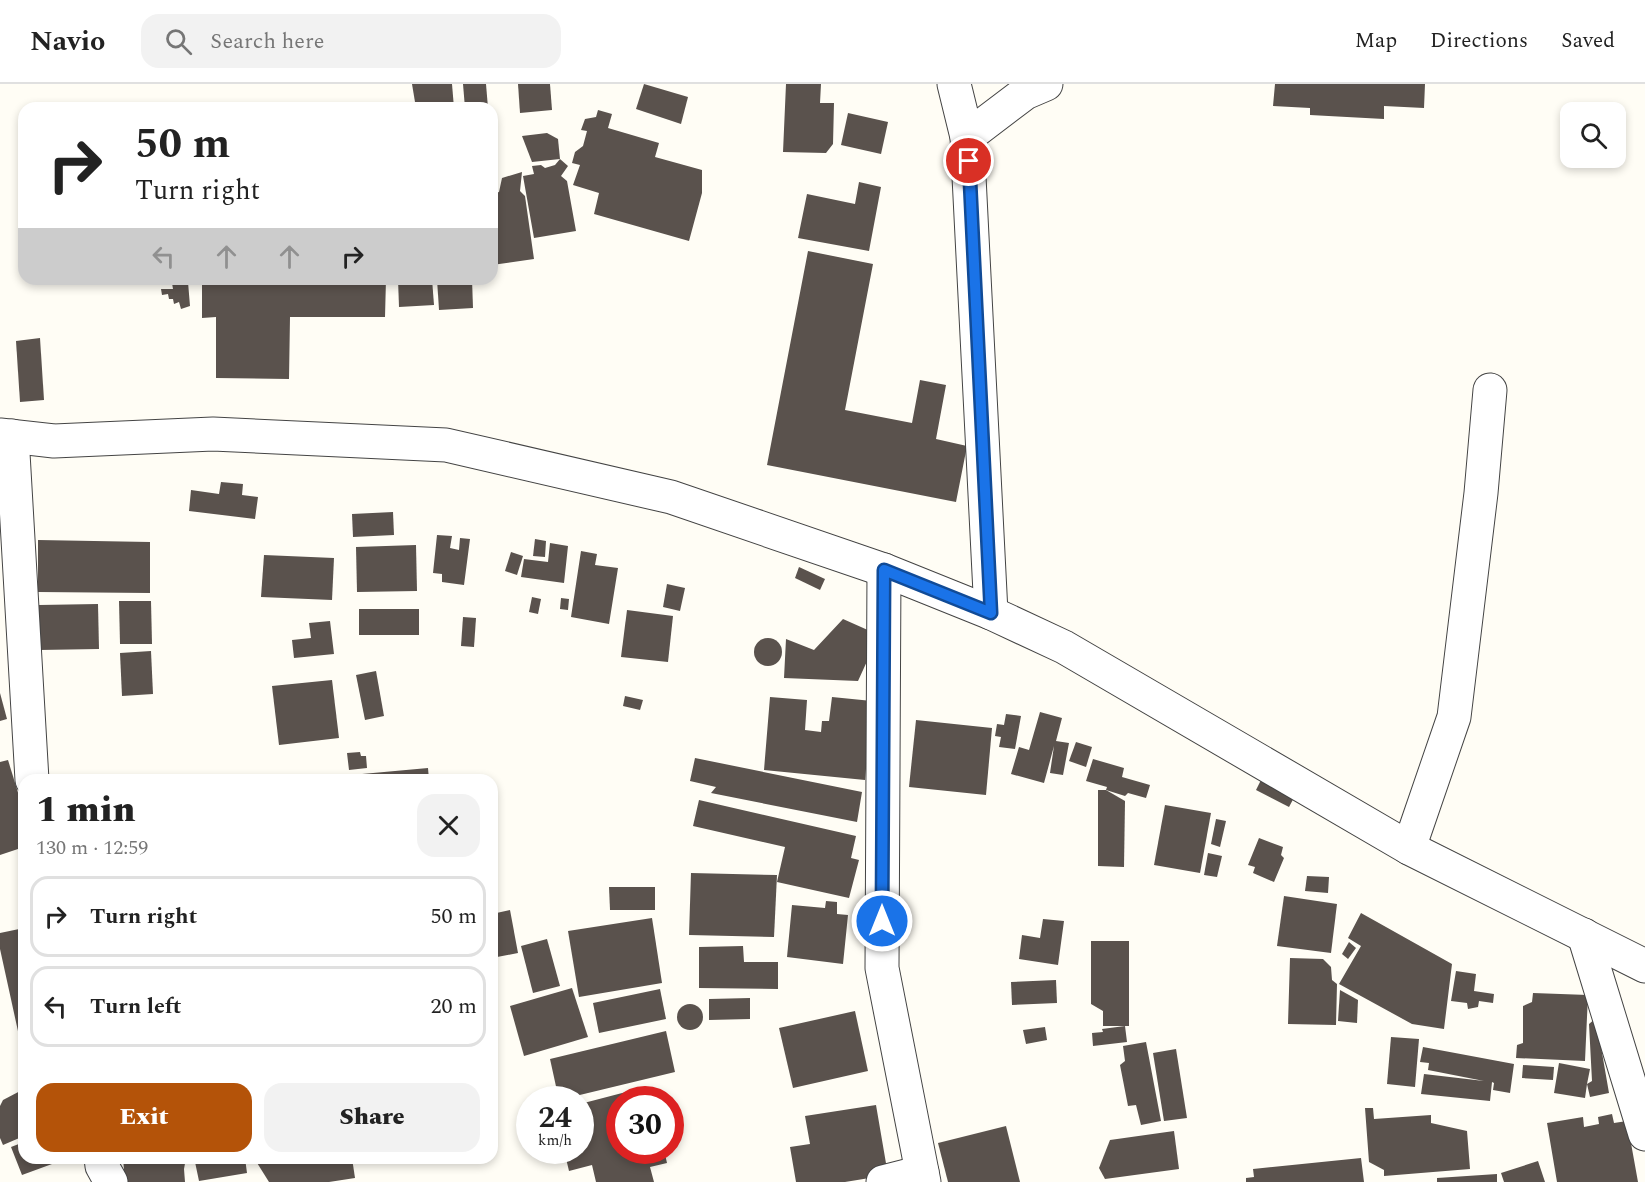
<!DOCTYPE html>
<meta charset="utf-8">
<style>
body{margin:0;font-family:Spectral,serif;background:#f2f2f2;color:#222;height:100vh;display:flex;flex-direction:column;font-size:22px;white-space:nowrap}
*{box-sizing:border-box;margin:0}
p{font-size:20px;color:#767676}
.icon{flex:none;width:33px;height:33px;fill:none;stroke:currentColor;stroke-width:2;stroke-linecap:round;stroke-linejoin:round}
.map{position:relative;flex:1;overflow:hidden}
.panel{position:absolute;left:18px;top:690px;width:480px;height:390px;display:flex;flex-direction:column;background:#fff;border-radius:18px;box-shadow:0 3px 9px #0003}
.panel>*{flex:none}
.guide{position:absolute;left:18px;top:18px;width:480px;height:183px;border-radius:18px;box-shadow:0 3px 9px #0003;background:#fff;color:#222;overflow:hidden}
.controls{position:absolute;left:1560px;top:18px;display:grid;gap:12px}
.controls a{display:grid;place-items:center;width:66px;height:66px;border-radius:12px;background:#fff;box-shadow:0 3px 9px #0003;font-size:30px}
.speed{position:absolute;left:516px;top:1002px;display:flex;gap:12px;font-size:30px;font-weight:700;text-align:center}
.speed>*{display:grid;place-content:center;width:78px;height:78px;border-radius:50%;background:#fff;box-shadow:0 3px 9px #0003;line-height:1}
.speed small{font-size:15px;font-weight:400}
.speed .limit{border:9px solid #d22;background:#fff;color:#111}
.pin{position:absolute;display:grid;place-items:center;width:51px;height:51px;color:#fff;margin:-26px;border:3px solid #fff;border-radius:50%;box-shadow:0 2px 6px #0007}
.me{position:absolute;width:66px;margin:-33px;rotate:0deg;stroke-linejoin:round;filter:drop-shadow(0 0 4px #0008)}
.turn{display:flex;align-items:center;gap:21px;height:126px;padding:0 18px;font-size:27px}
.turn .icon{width:78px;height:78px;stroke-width:2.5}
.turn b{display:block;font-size:42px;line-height:51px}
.lanes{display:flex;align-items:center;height:57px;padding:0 18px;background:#0003;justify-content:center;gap:30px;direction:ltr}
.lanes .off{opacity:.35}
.round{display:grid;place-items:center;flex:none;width:63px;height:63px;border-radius:18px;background:#f2f2f2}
.head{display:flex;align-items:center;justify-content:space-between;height:102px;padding:0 18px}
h1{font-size:36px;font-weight:800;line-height:45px}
.action{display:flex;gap:12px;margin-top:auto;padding:12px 18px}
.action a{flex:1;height:69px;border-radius:18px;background:#b45309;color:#fff;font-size:24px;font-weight:800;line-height:69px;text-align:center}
.action a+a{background:#f2f2f2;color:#222}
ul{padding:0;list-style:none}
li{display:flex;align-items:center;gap:18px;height:81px;margin:0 12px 9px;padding:0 6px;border:3px solid #e0e0e0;border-radius:18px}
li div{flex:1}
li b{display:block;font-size:22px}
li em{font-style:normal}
header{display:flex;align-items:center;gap:36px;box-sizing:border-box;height:84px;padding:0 30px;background:#fff;border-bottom:2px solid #e0e0e0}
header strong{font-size:28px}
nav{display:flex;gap:33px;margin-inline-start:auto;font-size:21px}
.search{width:420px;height:54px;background:#f2f2f2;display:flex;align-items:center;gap:15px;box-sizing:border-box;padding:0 21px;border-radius:18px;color:#767676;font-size:22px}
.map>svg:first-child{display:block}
.building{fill:#5a524d}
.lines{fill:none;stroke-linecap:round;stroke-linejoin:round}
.minor-casing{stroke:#444;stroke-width:35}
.minor{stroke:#fff;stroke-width:33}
.route-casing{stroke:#114b97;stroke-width:15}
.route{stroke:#1a73e8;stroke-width:10}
</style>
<header>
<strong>Navio</strong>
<div class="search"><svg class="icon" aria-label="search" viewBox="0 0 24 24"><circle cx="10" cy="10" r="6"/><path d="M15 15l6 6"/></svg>Search here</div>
<nav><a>Map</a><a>Directions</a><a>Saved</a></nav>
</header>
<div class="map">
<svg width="1645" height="1098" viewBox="0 0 1645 1098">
<rect width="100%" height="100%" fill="#fffdf5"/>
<g class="building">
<polygon points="412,0 452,0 454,24 416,24"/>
<polygon points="463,0 486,0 488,24 465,24"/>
<polygon points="518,0 550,0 552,26 520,29"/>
<polygon points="644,0 688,13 681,40 636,25"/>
<polygon points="786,0 821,0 820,19 834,19 833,60 826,69 783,68"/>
<polygon points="1275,0 1425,0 1424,24 1384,22 1384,35 1310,31 1310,24 1273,22"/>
<polygon points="598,26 612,30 608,44 659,59 655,73 702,86 702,109 689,157 594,130 599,109 573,101 580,81 572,79 575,68 583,62 587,47 581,46 585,35 596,33"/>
<polygon points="848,29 888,38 881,70 841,61"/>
<polygon points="547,49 558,55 560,75 532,78 522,52"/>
<polygon points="560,75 568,82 561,92 567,97 576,147 534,154 523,92 534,90 532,82 541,81 545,84 555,81"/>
<polygon points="522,88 520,107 525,112 534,175 492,181 492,110 499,108 502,94"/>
<polygon points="859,98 881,103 869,167 798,154 807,110 855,120"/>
<polygon points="808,167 873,180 845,326 912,339 920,296 946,301 936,355 967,362 956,418 767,381"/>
<polygon points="202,195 386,195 385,233 290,233 289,295 216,294 216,233 202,234"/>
<polygon points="398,195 432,195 434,221 399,223"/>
<polygon points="437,195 472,195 473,224 439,226"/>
<polygon points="188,198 190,222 181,225 179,218 174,220 173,215 169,215 168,210 162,211 161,205 173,205 172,199"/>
<polygon points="40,254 44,316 20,318 16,257"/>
<polygon points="221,398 243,400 242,411 258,413 255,435 189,427 191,406 219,410"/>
<polygon points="393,428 394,451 353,453 352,430"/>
<polygon points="437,451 452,452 450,464 459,466 460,454 470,455 464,501 442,498 442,490 433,489"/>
<polygon points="535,455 546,457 545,473 533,472"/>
<polygon points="38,456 150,458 150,509 38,508"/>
<polygon points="550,459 568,462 564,499 521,493 524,475 548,478"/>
<polygon points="416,461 417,507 357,508 356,463"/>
<polygon points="581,467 597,470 595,481 618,484 609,540 571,533"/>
<polygon points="511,468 523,472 517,491 505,487"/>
<polygon points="264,471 334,474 332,516 261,513"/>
<polygon points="799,483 825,495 820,506 795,494"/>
<polygon points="667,500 685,504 680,527 663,523"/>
<polygon points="532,513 541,515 538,530 529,528"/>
<polygon points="561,514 569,515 568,526 560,525"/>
<polygon points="119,517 151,517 152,560 120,560"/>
<polygon points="98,520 99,565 39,566 39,521"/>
<rect x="359" y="525" width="60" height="26"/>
<polygon points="627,526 673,532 668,578 621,573"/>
<polygon points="463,533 476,534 474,563 461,562"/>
<polygon points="843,535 879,551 858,597 784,594 786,555 814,566"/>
<polygon points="330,537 334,570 294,574 292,556 311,554 309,539"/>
<circle cx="768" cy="568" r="14"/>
<polygon points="151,567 153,610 122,612 120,569"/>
<polygon points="376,587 384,632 365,636 356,591"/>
<polygon points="332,596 339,654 279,661 272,602"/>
<polygon points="0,609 7,635 0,637"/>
<polygon points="625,612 643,616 640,626 623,622"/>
<polygon points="770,613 807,616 805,646 821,648 822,637 829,637 832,613 872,617 865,696 764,686"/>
<polygon points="1040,628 1062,634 1056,657 1069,659 1063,691 1050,689 1054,662 1044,699 1011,690 1019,663 1029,666"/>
<polygon points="1006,630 1021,632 1015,665 999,663 1001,653 995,652 997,640 1004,641"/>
<polygon points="916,636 992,644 986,711 909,703"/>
<polygon points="1076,658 1092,663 1086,683 1069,677"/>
<polygon points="360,668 361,672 366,672 367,684 349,686 347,669"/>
<polygon points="695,674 862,708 857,738 711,709 716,703 690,697"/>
<polygon points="1093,675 1124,684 1122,693 1150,701 1146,714 1128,709 1125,712 1106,706 1107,703 1086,697"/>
<polygon points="8,676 24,728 24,763 0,771 0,678"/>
<polygon points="428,684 429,696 318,696 318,694"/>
<polygon points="1264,690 1297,708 1289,723 1256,706"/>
<polygon points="1098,706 1106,706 1125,717 1124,783 1098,782"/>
<polygon points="699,716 856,752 851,774 859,776 849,814 777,798 785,763 693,742"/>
<polygon points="1165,721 1211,729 1200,789 1154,781"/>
<polygon points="1216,735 1226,737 1220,763 1211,760"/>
<polygon points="1259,754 1283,763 1281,771 1284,774 1274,798 1253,789 1255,783 1248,781"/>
<polygon points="1208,769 1222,772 1217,793 1204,791"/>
<polygon points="691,789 777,791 774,853 689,851"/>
<polygon points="1307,792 1329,793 1328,809 1305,807"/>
<polygon points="609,803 655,803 655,826 610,826"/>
<polygon points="1284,812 1337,820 1331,869 1277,862"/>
<polygon points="826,817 837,818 837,830 848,831 843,880 787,873 792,821 825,824"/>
<polygon points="510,826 518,869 492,874 492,830"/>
<polygon points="1361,829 1452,880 1444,945 1412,940 1339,900 1361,862 1348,854"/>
<polygon points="652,834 662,899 579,913 568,847"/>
<polygon points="1043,835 1064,837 1058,881 1019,875 1022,851 1040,854"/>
<polygon points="24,844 24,960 21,961 0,865 0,849"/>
<polygon points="547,855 560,902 533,909 521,862"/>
<polygon points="1091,857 1129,857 1129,942 1103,942 1103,927 1091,920"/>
<polygon points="1349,858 1356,864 1348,875 1342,870"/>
<polygon points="743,862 744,878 778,878 778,905 699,904 699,863"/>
<polygon points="1290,874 1323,875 1331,883 1332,896 1337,900 1336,941 1288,940"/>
<polygon points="1456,887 1476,890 1474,907 1494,910 1493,919 1479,917 1478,923 1468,925 1467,919 1451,917"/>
<polygon points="1056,896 1057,919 1012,921 1011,898"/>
<polygon points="572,904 588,953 524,972 510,922"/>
<polygon points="660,905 666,935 599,949 593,919"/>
<polygon points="1340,906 1358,916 1357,939 1338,937"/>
<polygon points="1533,909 1588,911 1585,977 1516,974 1517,961 1523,959 1523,922 1532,918"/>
<polygon points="750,914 750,935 709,936 709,915"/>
<circle cx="690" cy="933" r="13"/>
<polygon points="855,927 868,987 793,1004 779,944"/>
<polygon points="1596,934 1609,1009 1590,1013 1587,1000 1585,1014 1554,1009 1559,979 1590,985 1587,1000 1592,997 1589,940"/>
<polygon points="1125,942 1127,958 1093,962 1092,949 1103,948 1102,945"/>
<polygon points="1045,943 1047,956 1026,960 1023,946"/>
<polygon points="666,947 675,988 559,1016 550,975"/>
<polygon points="1391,953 1419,955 1415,1003 1387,1000"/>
<polygon points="1146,958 1161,1037 1141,1041 1136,1021 1128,1022 1120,981 1125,977 1123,962"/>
<polygon points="1423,963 1514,980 1510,1009 1493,1006 1494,999 1492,998 1490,1017 1421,1010 1424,990 1484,997 1428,986 1429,979 1420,978"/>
<polygon points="1176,965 1187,1034 1164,1037 1153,969"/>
<polygon points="1523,981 1554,983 1553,996 1522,994"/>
<polygon points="24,1005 24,1052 3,1061 0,1054 0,1022 3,1016"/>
<polygon points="626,1008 628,1016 620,1016 620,1066 664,1066 667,1079 650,1083 654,1098 596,1098 592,1081 569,1087 564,1066 580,1066 580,1020"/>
<polygon points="876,1021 888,1091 845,1098 796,1098 790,1063 810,1060 805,1032"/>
<polygon points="1365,1024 1373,1024 1374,1035 1431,1031 1431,1039 1467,1047 1470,1085 1384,1092 1384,1086 1369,1078"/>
<polygon points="1612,1030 1614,1039 1627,1037 1638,1098 1557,1098 1547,1039 1583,1033 1584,1043 1599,1040 1598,1033"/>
<polygon points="1006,1042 1020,1098 948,1098 938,1059"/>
<polygon points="1174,1047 1179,1085 1105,1095 1099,1084 1110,1056"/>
<polygon points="24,1058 24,1074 49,1074 52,1080 22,1091 11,1063"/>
<polygon points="123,1074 186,1074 184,1085 185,1098 125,1098"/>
<polygon points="203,1074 245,1074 247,1089 199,1097 195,1078 203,1077"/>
<polygon points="254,1074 352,1074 355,1094 329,1098 269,1098"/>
<polygon points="1361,1074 1364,1098 1246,1098 1246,1094 1254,1093 1253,1085"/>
<polygon points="1538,1077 1545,1098 1504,1098 1501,1089"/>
<polygon points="1497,1090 1497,1098 1437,1098 1437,1094"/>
</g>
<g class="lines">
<g class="minor-casing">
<g id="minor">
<polyline points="954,0 967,53 991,529"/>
<polyline points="967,53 1025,9 1046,0"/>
<polyline points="0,351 54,357 213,350 446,361 671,413 884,486 991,529 1064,563 1409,764 1645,882"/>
<polyline points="12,352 32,696"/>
<polyline points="884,486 882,884 924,1098"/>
<polyline points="1409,764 1454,633 1481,409 1490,306"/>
<polyline points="1584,851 1645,1050"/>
<polyline points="101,1074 102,1082 111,1098"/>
<polyline points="883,1098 922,1088"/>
</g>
</g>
<use href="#minor" class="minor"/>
</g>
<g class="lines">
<g class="route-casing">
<polyline id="route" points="882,837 884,486 991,529 969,77"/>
</g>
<use href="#route" class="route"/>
</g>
</svg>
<div class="controls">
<a><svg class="icon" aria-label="search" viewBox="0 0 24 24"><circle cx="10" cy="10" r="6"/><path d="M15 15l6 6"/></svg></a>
</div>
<div class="speed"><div>24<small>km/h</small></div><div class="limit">30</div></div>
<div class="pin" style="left:969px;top:77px;background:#d93025"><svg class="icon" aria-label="arrive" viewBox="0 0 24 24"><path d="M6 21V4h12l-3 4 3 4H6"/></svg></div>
<svg class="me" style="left:882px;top:837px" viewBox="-20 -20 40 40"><circle r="17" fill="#1a73e8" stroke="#fff" stroke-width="3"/><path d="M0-11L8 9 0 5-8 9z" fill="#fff"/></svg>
<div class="guide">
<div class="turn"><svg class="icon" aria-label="right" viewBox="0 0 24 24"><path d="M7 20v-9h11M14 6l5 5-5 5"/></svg><div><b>50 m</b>Turn right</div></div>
<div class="lanes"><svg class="icon off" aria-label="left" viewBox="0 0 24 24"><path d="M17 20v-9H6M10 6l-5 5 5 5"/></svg><svg class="icon off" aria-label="ahead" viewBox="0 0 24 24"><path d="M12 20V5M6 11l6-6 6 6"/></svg><svg class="icon off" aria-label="ahead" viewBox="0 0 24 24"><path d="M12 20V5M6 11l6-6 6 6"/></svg><svg class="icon" aria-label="right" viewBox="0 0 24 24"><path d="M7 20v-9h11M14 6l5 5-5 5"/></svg></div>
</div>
<section class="panel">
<div class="head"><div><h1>1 min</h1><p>130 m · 12:59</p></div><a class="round"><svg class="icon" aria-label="close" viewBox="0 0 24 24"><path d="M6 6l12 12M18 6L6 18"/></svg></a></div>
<ul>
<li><svg class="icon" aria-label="right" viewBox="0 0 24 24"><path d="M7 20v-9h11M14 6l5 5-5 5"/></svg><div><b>Turn right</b></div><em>50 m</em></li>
<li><svg class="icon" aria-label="left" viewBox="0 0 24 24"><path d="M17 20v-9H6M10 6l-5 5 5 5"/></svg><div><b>Turn left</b></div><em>20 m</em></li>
</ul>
<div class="action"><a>Exit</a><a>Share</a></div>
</section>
</div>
